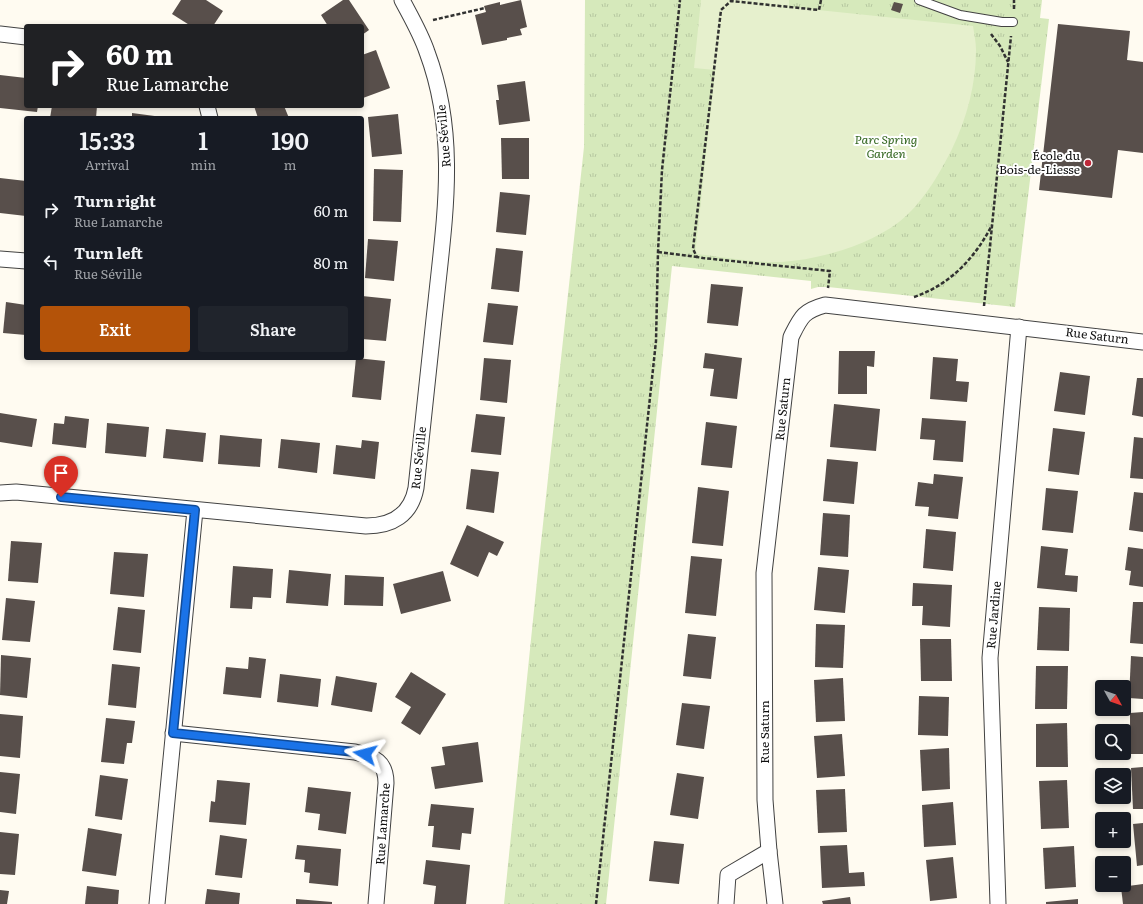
<!DOCTYPE html>
<meta charset="utf-8">
<style>
body{margin:0;font-family:Literata,serif;background:#20242c;color:#f1f3f6;height:100vh;display:flex;flex-direction:column;font-size:15px;white-space:nowrap}
*{box-sizing:border-box;margin:0}
p{font-size:13px;color:#9ea1a6}
.icon{flex:none;width:22px;height:22px;fill:none;stroke:currentColor;stroke-width:2;stroke-linecap:round;stroke-linejoin:round}
.map{position:relative;flex:1;overflow:hidden}
.panel{position:absolute;left:24px;top:116px;width:340px;height:244px;display:flex;flex-direction:column;background:#171b24;border-radius:4px;box-shadow:0 2px 6px #0003}
.panel>*{flex:none}
.top-card{position:absolute;left:24px;top:24px;width:340px;height:84px;border-radius:4px;box-shadow:0 2px 6px #0003;background:#202124;color:#fff;overflow:hidden}
.needle{width:26px;rotate:130deg}
.controls{position:absolute;left:1095px;top:680px;display:grid;gap:8px}
.controls a{display:grid;place-items:center;width:36px;height:36px;border-radius:4px;background:#171b24;box-shadow:0 2px 6px #0003;font-size:20px}
.pin{position:absolute;display:grid;place-items:center;width:34px;height:34px;color:#fff;margin:-41px -17px;border-radius:50% 50% 50% 0;rotate:-45deg;box-shadow:0 0 4px #0007}
.pin .icon{rotate:45deg}
.me{position:absolute;width:44px;margin:-22px;rotate:279deg;stroke-linejoin:round;filter:drop-shadow(0 0 3px #0008)}
.turn{display:flex;align-items:center;gap:14px;height:84px;padding:0 16px;font-size:18px}
.turn .icon{width:52px;height:52px;stroke-width:2.5}
.turn b{display:block;font-size:28px;line-height:34px}
.eta{display:flex;justify-content:space-evenly;align-items:center;height:68px;text-align:center}
.eta b{font-size:24px;font-weight:600;line-height:28px}
.cta{display:flex;gap:8px;margin-top:auto;padding:8px 16px}
.cta a{flex:1;height:46px;border-radius:4px;background:#b45309;color:#fff;font-size:16px;font-weight:600;line-height:46px;text-align:center}
.cta a+a{background:#20242c;color:#f1f3f6}
ul{padding:0;list-style:none}
li{display:flex;align-items:center;gap:12px;height:52px;padding:0 16px}
li div{flex:1}
li b{display:block;font-size:15px}
li em{font-style:normal}
.map>svg:first-child{display:block}
.grass{fill:url(#grass-tufts)}
.pitch{fill:#e6f0cd}
.building{fill:#584f4b}
.lines{fill:none;stroke-linecap:round;stroke-linejoin:round}
.service-casing{stroke:#424242;stroke-width:10}
.minor-casing{stroke:#424242;stroke-width:17}
.path{stroke:#313131;stroke-width:2.5;stroke-dasharray:4 2;stroke-linecap:butt}
.service{stroke:#fff;stroke-width:8}
.minor{stroke:#fff;stroke-width:15}
.route-casing{stroke:#114b97;stroke-width:10}
.route{stroke:#1a73e8;stroke-width:7}
.poi-dot{fill:#bd2939;stroke:#fff;stroke-width:1.5}
.labels{text-anchor:middle;stroke-width:4;stroke-linejoin:round;paint-order:stroke}
.street-label{font-size:12px;fill:#0f0f0f;stroke:#fff}
.park-label{font-size:12px;font-style:italic;fill:#336620;stroke:#fff}
.poi-label{font-size:12px;fill:#0f0f0f;stroke:#fff;text-anchor:end}
</style>
<div class="map">
<svg width="1143" height="904" viewBox="0 0 1143 904">
<defs>
<pattern id="grass-tufts" width="24" height="20" patternUnits="userSpaceOnUse"><rect width="24" height="20" fill="#d6e9bb"/><path d="M3 7l-1-3M5 7V3M7 7l1-3M15 17l-1-3M17 17v-4M19 17l1-3" fill="none" stroke="#b6c7a0"/></pattern>
</defs>
<rect width="100%" height="100%" fill="#fffbf1"/>
<polygon class="grass" points="585,0 1042,0 1040,18 1049,19 1015,307 828,287 818,287 811,289 811,281 672,266 606,904 504,904 539,561 584,147"/>
<path class="pitch" d="M 701,0 L 789,0 L 789,7 L 973,26 C 974,33 976,42 976,50 C 976,84 967,118 952,149 C 939,175 922,204 899,222 C 867,246 821,259 782,262 C 755,263 724,257 697,254 L 695,252 L 696,246 L 715,70 L 694,68 Z"/>
<g class="building">
<polygon points="181,0 206,0 223,11 213,26 191,26 172,14"/>
<polygon points="343,0 349,0 369,30 362,35 362,26 328,26 321,15"/>
<polygon points="521,0 527,27 520,29 522,35 507,38 507,40 482,45 475,15 486,12 484,6 500,2 500,5"/>
<polygon points="894,2 903,4 900,13 891,10"/>
<polygon points="1058,24 1130,31 1127,60 1143,62 1143,153 1118,150 1112,198 1039,190"/>
<polygon points="376,50 390,88 363,98 362,95 362,55"/>
<polygon points="0,75 26,78 26,106 38,106 37,112 0,108"/>
<polygon points="525,81 530,121 499,125 496,100 499,100 497,85"/>
<polygon points="52,106 97,106 96,118 50,118"/>
<polygon points="254,106 284,106 289,118 258,118"/>
<polygon points="132,113 162,117 162,118 132,118"/>
<polygon points="398,114 402,154 372,157 368,117"/>
<polygon points="501,138 529,138 529,179 502,179"/>
<polygon points="374,169 403,170 401,222 373,221"/>
<polygon points="0,178 26,181 26,216 0,213"/>
<polygon points="500,192 530,195 526,235 496,232"/>
<polygon points="368,239 398,241 394,281 365,278"/>
<polygon points="496,248 523,251 519,292 491,289"/>
<polygon points="711,284 743,287 738,326 707,323"/>
<polygon points="362,296 391,299 386,341 362,339"/>
<polygon points="6,302 26,305 26,335 3,333"/>
<polygon points="488,303 518,306 513,345 483,342"/>
<polygon points="839,351 875,351 874,367 867,366 867,394 838,394"/>
<polygon points="705,353 742,358 737,399 710,396 714,369 703,368"/>
<polygon points="933,357 958,359 956,381 969,382 967,402 930,399"/>
<polygon points="356,358 385,361 381,400 352,397"/>
<polygon points="484,358 511,360 507,403 480,400"/>
<polygon points="1060,372 1090,376 1085,415 1054,411"/>
<polygon points="1137,378 1143,378 1143,417 1132,415"/>
<polygon points="834,404 880,409 876,451 830,447"/>
<polygon points="0,413 37,419 32,447 0,442"/>
<polygon points="476,414 505,417 501,455 471,452"/>
<polygon points="65,416 89,419 86,448 52,444 54,423 64,424"/>
<polygon points="922,418 966,421 963,462 933,460 935,440 920,439"/>
<polygon points="706,422 737,426 732,468 701,465"/>
<polygon points="107,423 149,427 146,457 105,453"/>
<polygon points="1053,428 1085,432 1079,475 1048,471"/>
<polygon points="166,429 206,433 203,462 163,458"/>
<polygon points="220,435 262,439 260,467 218,464"/>
<polygon points="1134,437 1143,438 1143,479 1130,478"/>
<polygon points="281,439 320,443 317,473 278,468"/>
<polygon points="362,440 379,442 375,479 333,474 336,445 361,448"/>
<polygon points="827,459 858,462 854,504 823,501"/>
<polygon points="471,469 499,472 494,513 466,509"/>
<polygon points="934,474 963,477 958,519 928,516 929,507 915,506 918,482 933,484"/>
<polygon points="698,487 729,491 723,546 692,543"/>
<polygon points="1046,488 1078,491 1073,533 1042,530"/>
<polygon points="1134,492 1143,493 1143,532 1129,530"/>
<polygon points="823,513 850,515 848,557 820,555"/>
<polygon points="467,525 504,542 497,556 489,552 478,577 450,564"/>
<polygon points="926,529 956,532 953,571 923,568"/>
<polygon points="11,541 42,543 38,583 8,581"/>
<polygon points="1041,546 1068,549 1065,575 1078,576 1077,592 1037,588"/>
<polygon points="1128,547 1143,549 1143,587 1129,585 1131,571 1125,570"/>
<polygon points="114,552 148,554 144,597 110,594"/>
<polygon points="691,556 722,559 716,616 685,613"/>
<polygon points="233,566 273,569 271,598 253,597 252,609 230,608"/>
<polygon points="818,567 849,570 845,613 814,610"/>
<polygon points="289,570 331,574 328,606 286,603"/>
<polygon points="443,571 451,601 401,614 393,584"/>
<polygon points="345,575 384,577 383,606 344,605"/>
<polygon points="913,583 952,585 950,627 922,625 923,606 912,606"/>
<polygon points="6,598 35,601 30,642 2,640"/>
<polygon points="1133,602 1143,602 1143,644 1130,643"/>
<polygon points="118,607 145,610 141,653 113,650"/>
<polygon points="1039,607 1070,608 1069,651 1037,650"/>
<polygon points="816,624 845,625 843,668 815,667"/>
<polygon points="688,634 716,637 711,679 683,676"/>
<polygon points="920,639 951,639 952,681 921,681"/>
<polygon points="1,655 31,658 27,698 0,695"/>
<polygon points="1131,656 1143,657 1143,699 1129,698"/>
<polygon points="249,657 266,659 261,698 223,694 226,667 248,669"/>
<polygon points="112,664 140,667 136,708 108,705"/>
<polygon points="1036,666 1068,666 1067,709 1035,709"/>
<polygon points="411,672 446,694 420,735 401,723 411,707 395,697"/>
<polygon points="280,674 321,679 318,707 277,702"/>
<polygon points="336,676 377,683 372,712 331,705"/>
<polygon points="843,678 845,721 816,722 814,680"/>
<polygon points="919,696 949,697 948,736 918,735"/>
<polygon points="682,703 710,706 704,749 676,745"/>
<polygon points="1143,712 1143,754 1130,754 1130,713"/>
<polygon points="0,714 23,716 20,758 0,756"/>
<polygon points="106,718 135,721 132,743 127,743 124,764 101,762"/>
<polygon points="1067,723 1068,767 1036,767 1036,724"/>
<polygon points="842,734 845,776 817,778 814,736"/>
<polygon points="478,742 483,782 435,789 431,767 445,765 442,747"/>
<polygon points="949,748 950,789 922,791 920,750"/>
<polygon points="1143,767 1143,809 1133,809 1131,768"/>
<polygon points="0,772 20,774 16,814 0,812"/>
<polygon points="677,773 704,777 698,819 670,815"/>
<polygon points="100,775 128,779 122,820 95,816"/>
<polygon points="217,780 250,783 246,825 209,822 211,801 215,802"/>
<polygon points="1067,780 1069,828 1041,829 1039,781"/>
<polygon points="308,787 351,792 346,834 318,830 320,814 305,812"/>
<polygon points="845,789 847,832 818,833 816,790"/>
<polygon points="953,802 956,845 924,847 922,805"/>
<polygon points="431,804 474,808 471,834 462,833 460,850 432,847 434,826 428,826"/>
<polygon points="1143,823 1143,865 1137,866 1133,824"/>
<polygon points="88,828 122,834 116,876 82,871"/>
<polygon points="0,832 19,834 15,875 0,874"/>
<polygon points="220,835 247,839 242,878 215,875"/>
<polygon points="654,841 684,844 679,884 649,881"/>
<polygon points="297,845 341,849 338,886 309,883 310,873 304,872 305,860 295,859"/>
<polygon points="847,845 849,873 864,872 865,886 822,888 820,846"/>
<polygon points="1074,846 1076,887 1045,889 1043,848"/>
<polygon points="953,857 957,898 930,901 926,860"/>
<polygon points="426,860 470,865 466,904 434,904 436,886 423,884"/>
<polygon points="1143,884 1143,904 1123,904 1121,887"/>
<polygon points="87,886 119,890 118,904 85,904"/>
<polygon points="207,889 240,893 239,904 205,904"/>
<polygon points="0,890 9,891 7,904 0,904"/>
<polygon points="850,897 851,904 823,904 822,901"/>
<polygon points="296,899 332,902 332,904 296,904"/>
<polygon points="1078,899 1078,904 1046,904 1046,902"/>
</g>
<g class="lines">
<g class="service-casing">
<polyline id="service" points="919,0 960,15 1002,22 1013,22"/>
</g>
<g class="minor-casing">
<g id="minor">
<polyline points="0,34 26,37"/>
<polyline points="207,106 210,118"/>
<polyline points="0,259 26,261"/>
<path d="M 0,493 L 16,492 L 366,526 C 392,526 411,515 416,488 C 423,425 429,363 436,301 C 445,215 458,135 427,52 C 421,34 411,17 402,0"/>
<path d="M 173,733 L 355,752 C 375,757 386,762 386,783 L 376,904"/>
<polyline points="157,904 195,510"/>
<polyline points="726,904 728,875 769,851"/>
<path d="M 775,904 L 769,851 L 765,800 L 764,573 L 791,337 C 801,317 803,311 825,305 L 1143,342"/>
<polyline points="998,904 990,658 1019,327"/>
</g>
</g>
<g class="path">
<polyline points="821,0 819,10 731,1 721,10 693,249 697,257 703,258 830,271 828,288"/>
<polyline points="1014,9 1014,0"/>
<polyline points="433,20 485,8"/>
<polyline points="991,34 1000,46 1008,62"/>
<polyline points="658,252 697,257"/>
<path d="M 914,297 C 950,285 975,258 992,225"/>
<polyline points="984,306 1011,36"/>
<polyline points="596,904 656,341 658,252 662,170 680,0"/>
</g>
<use href="#service" class="service"/>
<use href="#minor" class="minor"/>
</g>
<g class="lines">
<g class="route-casing">
<polyline id="route" points="61,497 195,510 173,733 355,752 365,754"/>
</g>
<use href="#route" class="route"/>
</g>
<circle class="poi-dot" cx="1088" cy="163" r="4"/>
<g class="labels">
<g class="street-label">
<text transform="translate(444 136) rotate(-95)" y="4">Rue Séville</text>
<text transform="translate(1097 336) rotate(7)" y="4">Rue Saturn</text>
<text transform="translate(783 409) rotate(-84)" y="4">Rue Saturn</text>
<text transform="translate(419 458) rotate(-84)" y="4">Rue Séville</text>
<text transform="translate(994 615) rotate(-85)" y="4">Rue Jardine</text>
<text transform="translate(765 732) rotate(-90)" y="4">Rue Saturn</text>
<text transform="translate(383 824) rotate(-86)" y="4">Rue Lamarche</text>
</g>
<g class="park-label">
<text x="886" y="144">Parc Spring<tspan x="886" dy="14">Garden</tspan></text>
</g>
<g class="poi-label">
<text x="1080" y="160">École du<tspan x="1080" dy="14">Bois-de-Liesse</tspan></text>
</g>
</g>
</svg>
<div class="controls">
<a><svg class="needle" viewBox="-14 -14 28 28"><path d="M0-13l5 13h-10z" fill="#e53935"/><path d="M0 13l5-13h-10z" fill="#9ea1a6"/></svg></a>
<a><svg class="icon" aria-label="search" viewBox="0 0 24 24"><circle cx="10" cy="10" r="6"/><path d="M15 15l6 6"/></svg></a>
<a><svg class="icon" aria-label="layers" viewBox="0 0 24 24"><path d="M12 4l9 5-9 5-9-5zM3 14l9 5 9-5"/></svg></a>
<a>+</a>
<a>−</a>
</div>
<div class="pin" style="left:61px;top:497px;background:#d93025"><svg class="icon" aria-label="arrive" viewBox="0 0 24 24"><path d="M6 21V4h12l-3 4 3 4H6"/></svg></div>
<svg class="me" style="left:365px;top:754px" viewBox="-20 -20 40 40"><path d="M0-17L14 15 0 8-14 15z" fill="#1a73e8" stroke="#fff" stroke-width="4"/></svg>
<div class="top-card">
<div class="turn"><svg class="icon" aria-label="right" viewBox="0 0 24 24"><path d="M7 20v-9h11M14 6l5 5-5 5"/></svg><div><b>60 m</b>Rue Lamarche</div></div>
</div>
<section class="panel">
<div class="eta">
<div><b>15:33</b><p>Arrival</p></div>
<div><b>1</b><p>min</p></div>
<div><b>190</b><p>m</p></div>
</div>
<ul>
<li><svg class="icon" aria-label="right" viewBox="0 0 24 24"><path d="M7 20v-9h11M14 6l5 5-5 5"/></svg><div><b>Turn right</b><p>Rue Lamarche</p></div><em>60 m</em></li>
<li><svg class="icon" aria-label="left" viewBox="0 0 24 24"><path d="M17 20v-9H6M10 6l-5 5 5 5"/></svg><div><b>Turn left</b><p>Rue Séville</p></div><em>80 m</em></li>
</ul>
<div class="cta"><a>Exit</a><a>Share</a></div>
</section>
</div>
